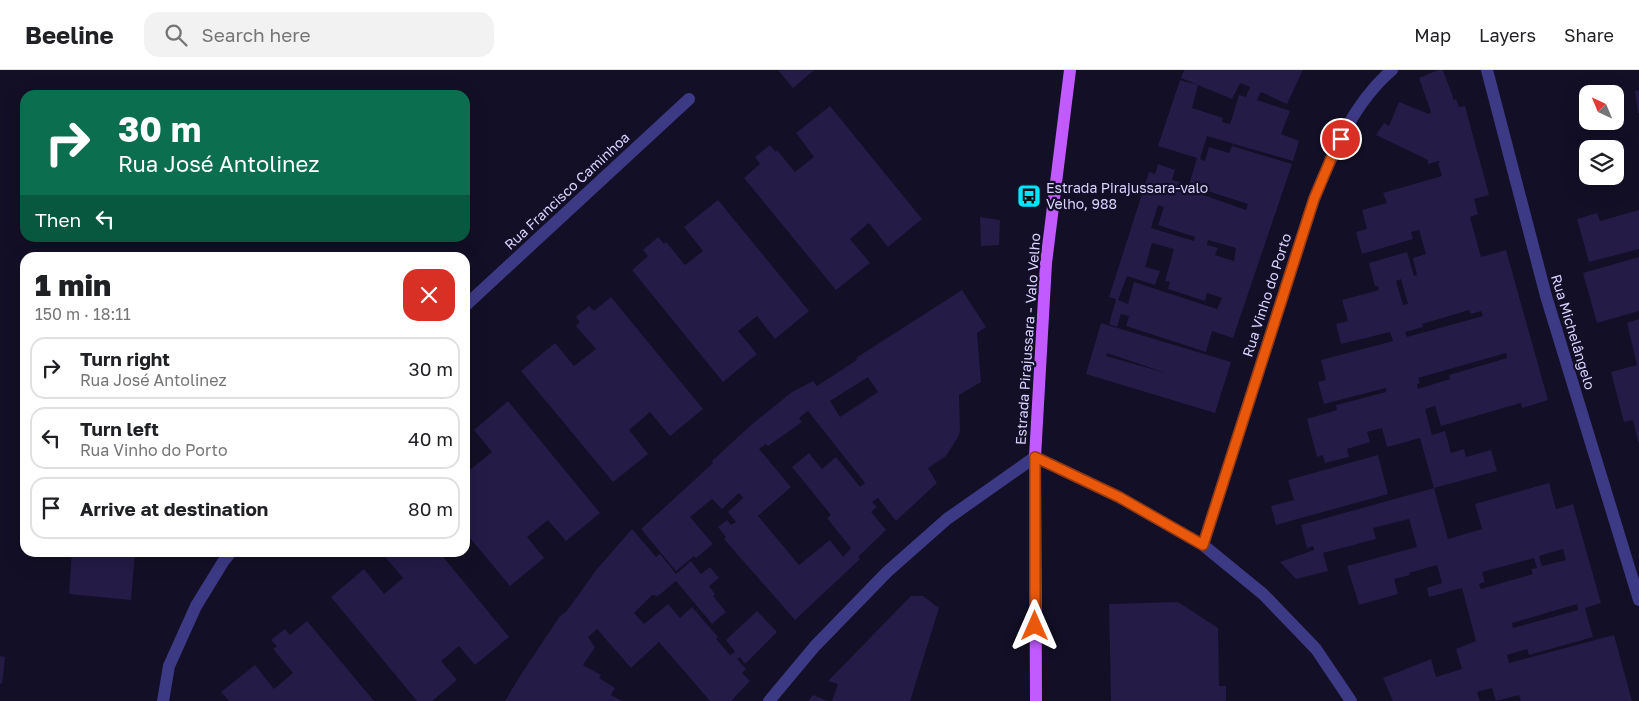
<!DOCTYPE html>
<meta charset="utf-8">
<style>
body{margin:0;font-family:"Golos Text",sans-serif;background:#f2f2f2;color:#202124;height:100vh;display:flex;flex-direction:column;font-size:19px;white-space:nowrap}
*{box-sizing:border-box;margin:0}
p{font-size:16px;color:#757577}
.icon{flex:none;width:28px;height:28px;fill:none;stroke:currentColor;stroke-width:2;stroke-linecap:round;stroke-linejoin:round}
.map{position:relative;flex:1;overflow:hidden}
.side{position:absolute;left:20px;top:182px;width:450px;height:305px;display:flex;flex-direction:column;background:#fff;border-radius:15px;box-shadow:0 5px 20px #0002}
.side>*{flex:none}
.guide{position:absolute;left:20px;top:20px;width:450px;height:152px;border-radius:15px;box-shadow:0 5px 20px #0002;background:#0b6e4f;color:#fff;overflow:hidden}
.needle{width:32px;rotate:316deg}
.fabs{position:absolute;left:1579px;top:15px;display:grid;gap:10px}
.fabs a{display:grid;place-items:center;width:45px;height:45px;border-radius:10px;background:#fff;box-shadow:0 5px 20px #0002;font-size:25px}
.pin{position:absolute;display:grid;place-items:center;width:42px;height:42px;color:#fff;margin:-21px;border:2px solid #fff;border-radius:50%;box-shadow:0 1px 5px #0007}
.me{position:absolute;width:55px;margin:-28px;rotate:0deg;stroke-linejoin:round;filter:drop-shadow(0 0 4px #0008)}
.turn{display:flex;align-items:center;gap:18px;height:105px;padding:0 15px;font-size:22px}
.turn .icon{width:65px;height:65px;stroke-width:2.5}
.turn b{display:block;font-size:35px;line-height:42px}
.then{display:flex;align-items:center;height:48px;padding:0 15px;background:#0003;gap:10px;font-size:19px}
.round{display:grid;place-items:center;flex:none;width:52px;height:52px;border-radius:15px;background:#f2f2f2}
.overview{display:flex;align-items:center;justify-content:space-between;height:85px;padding:0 15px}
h1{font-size:30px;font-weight:800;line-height:38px}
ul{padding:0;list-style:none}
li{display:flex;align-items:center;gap:15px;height:62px;margin:0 10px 8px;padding:0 5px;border:2px solid #e0e0e0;border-radius:15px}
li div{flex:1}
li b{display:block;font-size:19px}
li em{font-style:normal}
header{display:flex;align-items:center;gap:30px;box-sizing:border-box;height:70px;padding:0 25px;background:#fff;border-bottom:1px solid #e0e0e0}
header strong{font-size:24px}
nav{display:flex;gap:28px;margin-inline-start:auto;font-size:18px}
.search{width:350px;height:45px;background:#f2f2f2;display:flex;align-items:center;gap:12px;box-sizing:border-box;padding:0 18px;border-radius:15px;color:#757577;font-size:19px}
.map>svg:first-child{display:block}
.building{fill:#241b47;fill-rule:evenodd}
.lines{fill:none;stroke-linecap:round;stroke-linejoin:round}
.minor{stroke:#3d3a85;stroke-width:12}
.primary{stroke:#c25bff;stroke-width:12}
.route-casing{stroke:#983908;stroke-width:12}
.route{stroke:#ea580c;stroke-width:9}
.labels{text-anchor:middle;stroke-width:4.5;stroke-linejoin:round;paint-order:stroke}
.poi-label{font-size:14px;fill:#d9d4ff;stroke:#130f26;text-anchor:start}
.street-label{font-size:14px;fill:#d9d4ff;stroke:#130f26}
</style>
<header>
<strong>Beeline</strong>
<div class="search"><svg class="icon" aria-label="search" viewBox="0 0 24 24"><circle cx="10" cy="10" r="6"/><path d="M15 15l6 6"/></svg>Search here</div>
<nav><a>Map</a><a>Layers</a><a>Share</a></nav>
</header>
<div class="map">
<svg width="1639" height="631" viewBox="0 0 1639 631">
<rect width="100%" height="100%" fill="#130f26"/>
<g class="building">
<polygon points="778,0 814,0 793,18"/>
<path d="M 1184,0 L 1303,0 L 1287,34 L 1261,22 L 1257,30 L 1290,41 L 1281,64 L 1299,71 L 1293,91 L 1207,66 L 1200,89 L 1205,91 L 1209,77 L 1229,83 L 1232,76 L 1292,94 L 1233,268 L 1212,261 L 1206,282 L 1126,256 L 1129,246 L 1121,244 L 1117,257 L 1109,254 L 1116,229 L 1109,227 L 1149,102 L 1155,104 L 1158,94 L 1175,100 L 1172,110 L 1180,112 L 1178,116 L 1246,140 L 1248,134 L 1189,115 L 1197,88 L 1158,76 L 1180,10 L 1198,15 L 1181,8 ZM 1240,13 L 1250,17 L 1246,27 L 1239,25 L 1230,54 L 1222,52 L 1223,48 L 1192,38 L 1198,15 L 1232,29 ZM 1158,135 L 1164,137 L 1158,155 L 1195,167 L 1194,171 L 1151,158 ZM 1208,170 L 1236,178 L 1234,191 L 1215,185 L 1218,178 L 1207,175 ZM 1152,173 L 1174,179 L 1165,211 L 1170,212 L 1168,219 L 1205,231 L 1207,223 L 1222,228 L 1217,239 L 1134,212 L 1128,234 L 1118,230 L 1127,206 L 1155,215 L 1160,201 L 1145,197 Z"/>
<path d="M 1438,0 L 1443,0 L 1454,30 L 1456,29 L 1459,37 L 1465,36 L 1489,125 L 1474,129 L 1478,144 L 1470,147 L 1481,187 L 1506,180 L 1548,330 L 1522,338 L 1521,333 L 1441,356 L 1435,336 L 1425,339 L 1432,365 L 1445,361 L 1451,383 L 1464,379 L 1466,387 L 1491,380 L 1497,401 L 1434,418 L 1420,368 L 1387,377 L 1382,358 L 1367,362 L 1370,372 L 1347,379 L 1349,387 L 1325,393 L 1323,385 L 1317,387 L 1307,349 L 1337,340 L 1336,335 L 1386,322 L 1386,318 L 1324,334 L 1318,312 L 1326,310 L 1321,290 L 1393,271 L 1390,262 L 1341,274 L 1336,254 L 1348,251 L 1342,230 L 1379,220 L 1378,216 L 1375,216 L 1369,193 L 1407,182 L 1414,206 L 1417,205 L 1413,188 L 1426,184 L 1419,160 L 1411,162 L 1413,169 L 1362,184 L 1356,162 L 1367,159 L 1362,140 L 1387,133 L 1383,123 L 1442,106 L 1438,93 L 1440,93 L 1439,91 L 1428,94 L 1428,90 L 1376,65 L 1384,53 L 1389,56 L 1399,32 L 1429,44 L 1431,42 L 1419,8 ZM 1401,209 L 1408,234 L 1403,235 L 1396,211 ZM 1469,240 L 1471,244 L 1481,241 L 1483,246 L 1407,267 L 1405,262 L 1423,257 L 1422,254 ZM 1506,283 L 1507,288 L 1449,305 L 1450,309 L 1418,319 L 1417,314 L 1420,313 L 1418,308 Z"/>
<polygon points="1639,20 1639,43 1638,43 1635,21"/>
<polygon points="830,36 922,149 888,177 869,153 850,169 870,193 836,220 744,108 760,94 755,87 770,75 776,82 777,80 795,102 814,87 796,63"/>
<polygon points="718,130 809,241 775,269 757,246 738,261 757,284 723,312 632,200 648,186 643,180 658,167 664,174 666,172 685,195 703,181 684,157"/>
<polygon points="1639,140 1639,179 1589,192 1577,149 1597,143 1600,151"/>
<polygon points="980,147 1000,150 999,175 981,176"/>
<polygon points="1639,187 1639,241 1597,253 1583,203"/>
<path d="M 962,220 L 986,257 L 977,263 L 981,312 L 959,325 L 960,361 L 958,367 L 946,386 L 928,398 L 937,413 L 896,451 L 878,428 L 872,432 L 877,437 L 871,442 L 886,460 L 858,487 L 860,489 L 795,550 L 724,469 L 726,467 L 718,457 L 727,450 L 731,455 L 736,452 L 728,442 L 743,428 L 739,423 L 722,439 L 712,429 L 690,447 L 713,474 L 696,488 L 694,486 L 676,501 L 641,459 L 713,393 L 712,391 L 751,355 L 792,322 L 813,311 L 817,316 L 857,290 L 856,288 ZM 868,307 L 878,322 L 840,347 L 830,331 ZM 808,341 L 865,413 L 860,417 L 836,387 L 822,399 L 809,383 L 792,397 L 831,445 L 827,448 L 851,478 L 843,487 L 830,470 L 799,495 L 758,446 L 791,417 L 759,379 L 766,374 L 768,376 L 802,352 L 799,348 Z"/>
<polygon points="611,227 703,339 670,366 650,342 629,360 648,384 613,412 521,301 555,273 574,296 596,279 576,256 580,252 576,247 589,236 594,241"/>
<polygon points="1639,249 1639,372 1638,372 1633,350 1624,352 1611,302 1637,295 1627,253"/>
<path d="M 1101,253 L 1231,292 L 1215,343 L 1086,304 ZM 1107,283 L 1166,303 L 1106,286 Z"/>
<polygon points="508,331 600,443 566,471 548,450 527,467 544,488 510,516 465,462 465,392 471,399 492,382 474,360"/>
<polygon points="1378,385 1388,424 1276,455 1271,436 1294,430 1288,410"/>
<path d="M 1549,413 L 1556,439 L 1573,434 L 1601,533 L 1585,538 L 1593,567 L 1529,585 L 1527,579 L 1507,585 L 1509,593 L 1614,565 L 1632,631 L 1521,631 L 1519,625 L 1496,631 L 1492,618 L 1477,622 L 1480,631 L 1393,631 L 1383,608 L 1431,589 L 1436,607 L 1462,599 L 1456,579 L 1476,571 L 1462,518 L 1429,527 L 1427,518 L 1442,513 L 1437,495 L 1409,503 L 1410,505 L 1394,509 L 1398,524 L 1359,535 L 1347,496 L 1417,477 L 1409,449 L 1373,458 L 1376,469 L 1323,483 L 1328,501 L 1296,509 L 1280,492 L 1314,480 L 1313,476 L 1307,478 L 1301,455 L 1434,418 L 1448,469 L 1482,459 L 1475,434 ZM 1563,479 L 1566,490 L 1542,496 L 1539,486 ZM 1534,488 L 1537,498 L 1531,499 L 1533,504 L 1481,519 L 1479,514 L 1485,512 L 1482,502 ZM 1577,534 L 1578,540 L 1513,558 L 1512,553 Z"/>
<polygon points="632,459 656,487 660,484 676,504 691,491 701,504 710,497 719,508 709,516 715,524 713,526 726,542 712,554 676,511 658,526 652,525 634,543 644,554 668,534 680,548 692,537 718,567 716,569 730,585 735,582 726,570 757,541 777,562 745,594 740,587 737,589 746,599 742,603 750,611 731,631 710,631 659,572 631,598 597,559 588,567 595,577 583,595 601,605 599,608 615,618 611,625 622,631 505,631 520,606 560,546 566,542 597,499"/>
<polygon points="72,482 135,482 131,530 69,524"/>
<polygon points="385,482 439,482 509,567 475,595 459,576 441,591 457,610 432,631 417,631 331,527 364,499 384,524 403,508 383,484"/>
<polygon points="911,526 923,526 939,538 910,631 832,631 838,614 828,611"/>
<polygon points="1178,532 1218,558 1219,616 1226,616 1226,631 1111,631 1109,534"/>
<polygon points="307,551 374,631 229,631 221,622 255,595 274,619 293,603 273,579 277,576 271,570 285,559 290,565"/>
<polygon points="0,586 5,587 2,614 0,613"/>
<polygon points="813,625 828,631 808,631"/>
</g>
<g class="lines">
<g class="minor">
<polyline points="1487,0 1546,226 1639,530"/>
<polyline points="465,236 689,29"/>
<path d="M 1203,475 L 1314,129 C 1333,83 1353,33 1392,0"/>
<polyline points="163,631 169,596 196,536 223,492 231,482"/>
<polyline points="769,631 815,576 887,502 947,449 1035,387 1119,427 1203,475 1263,524 1316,579 1351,631"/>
</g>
<polyline class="primary" points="1036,631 1035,387 1046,193 1070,0"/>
</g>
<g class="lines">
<g class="route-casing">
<polyline id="route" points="1035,556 1035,387 1119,427 1203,475 1314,129 1333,84 1341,69"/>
</g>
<use href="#route" class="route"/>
</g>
<defs>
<g id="bus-square" transform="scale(1.25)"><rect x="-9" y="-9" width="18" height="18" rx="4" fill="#00e5ff" stroke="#130f26"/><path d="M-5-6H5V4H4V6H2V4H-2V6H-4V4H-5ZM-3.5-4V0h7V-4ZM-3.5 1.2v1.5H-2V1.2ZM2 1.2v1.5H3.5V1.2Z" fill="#111"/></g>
</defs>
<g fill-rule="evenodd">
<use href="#bus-square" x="1029" y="126"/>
</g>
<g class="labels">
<g class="poi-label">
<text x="1046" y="123">Estrada Pirajussara-valo<tspan x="1046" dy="16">Velho, 988</tspan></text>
</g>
<g class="street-label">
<text transform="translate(567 121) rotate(-43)" y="5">Rua Francisco Caminhoa</text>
<text transform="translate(1267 225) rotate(-72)" y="5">Rua Vinho do Porto</text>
<text transform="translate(1573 262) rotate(73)" y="5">Rua Michelângelo</text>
<text transform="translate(1028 269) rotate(-86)" y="5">Estrada Pirajussara - Valo Velho</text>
</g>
</g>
</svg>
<div class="fabs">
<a><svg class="needle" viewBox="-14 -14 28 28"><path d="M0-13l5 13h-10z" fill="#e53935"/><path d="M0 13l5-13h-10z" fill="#757577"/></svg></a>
<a><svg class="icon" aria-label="layers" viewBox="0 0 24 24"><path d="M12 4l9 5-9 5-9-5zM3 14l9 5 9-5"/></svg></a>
</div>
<div class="pin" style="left:1341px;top:69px;background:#d93025"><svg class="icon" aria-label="arrive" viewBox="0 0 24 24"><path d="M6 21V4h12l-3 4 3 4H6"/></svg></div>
<svg class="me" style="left:1035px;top:556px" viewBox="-20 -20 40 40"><path d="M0-17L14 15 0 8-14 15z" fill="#ea580c" stroke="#fff" stroke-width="4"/></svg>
<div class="guide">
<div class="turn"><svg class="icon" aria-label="right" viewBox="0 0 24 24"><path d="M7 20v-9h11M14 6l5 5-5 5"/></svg><div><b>30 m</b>Rua José Antolinez</div></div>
<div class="then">Then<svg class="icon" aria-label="left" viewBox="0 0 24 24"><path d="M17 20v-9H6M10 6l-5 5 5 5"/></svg></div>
</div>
<section class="side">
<div class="overview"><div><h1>1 min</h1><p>150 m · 18:11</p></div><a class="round" style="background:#d93025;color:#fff"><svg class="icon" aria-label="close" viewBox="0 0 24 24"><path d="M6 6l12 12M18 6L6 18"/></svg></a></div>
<ul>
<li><svg class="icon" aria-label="right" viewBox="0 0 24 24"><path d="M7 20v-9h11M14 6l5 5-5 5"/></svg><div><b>Turn right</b><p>Rua José Antolinez</p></div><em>30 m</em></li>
<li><svg class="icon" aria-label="left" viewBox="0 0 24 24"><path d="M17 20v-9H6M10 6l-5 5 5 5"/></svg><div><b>Turn left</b><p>Rua Vinho do Porto</p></div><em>40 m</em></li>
<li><svg class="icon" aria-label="arrive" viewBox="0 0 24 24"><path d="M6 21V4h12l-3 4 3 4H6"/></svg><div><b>Arrive at destination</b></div><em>80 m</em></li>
</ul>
</section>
</div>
